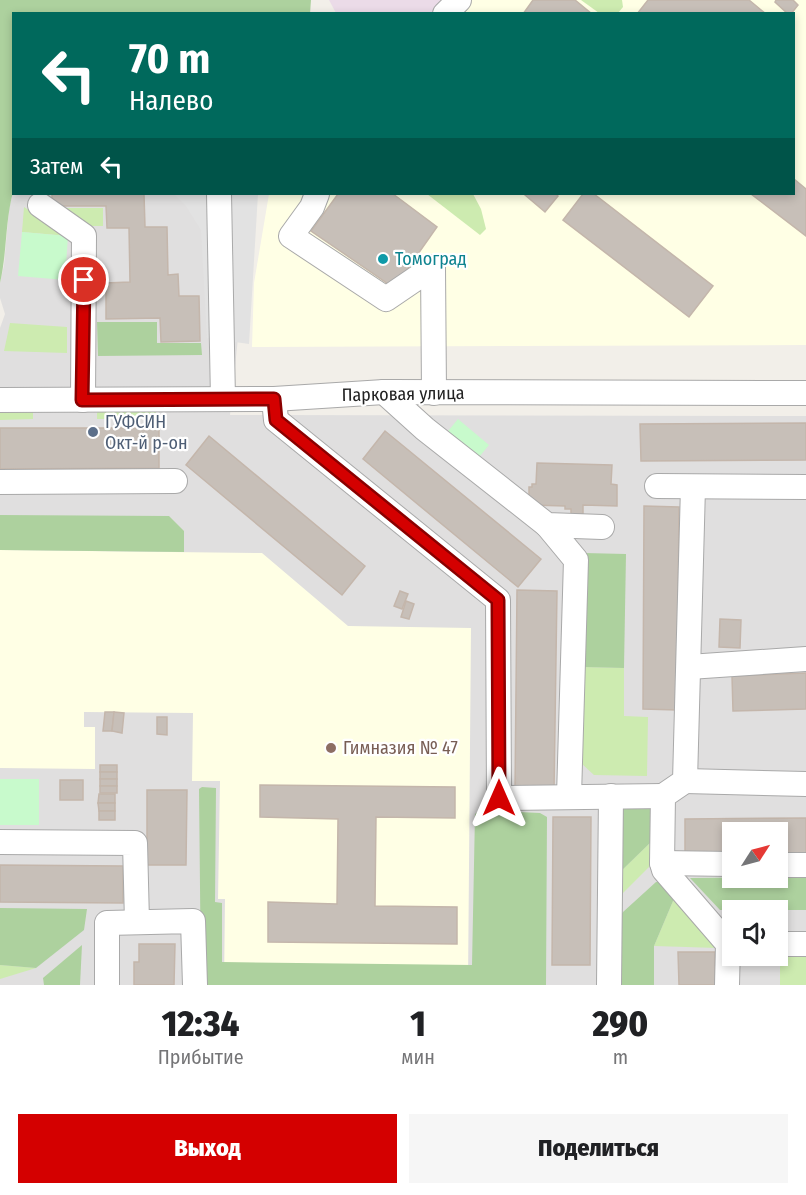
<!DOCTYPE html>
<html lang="ru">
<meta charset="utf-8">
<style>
body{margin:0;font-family:"Fira Sans Condensed",sans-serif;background:#f6f6f6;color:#202124;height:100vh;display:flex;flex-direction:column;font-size:22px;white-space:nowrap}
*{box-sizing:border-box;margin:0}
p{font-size:20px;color:#757577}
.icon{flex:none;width:33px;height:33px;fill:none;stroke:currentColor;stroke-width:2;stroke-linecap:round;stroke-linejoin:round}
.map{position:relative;height:985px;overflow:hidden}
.drawer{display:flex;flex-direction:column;background:#fff;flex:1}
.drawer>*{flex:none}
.banner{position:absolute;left:12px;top:12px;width:783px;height:183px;border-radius:0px;box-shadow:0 3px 9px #0003;background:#00695c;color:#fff;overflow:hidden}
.needle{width:39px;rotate:54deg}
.fabs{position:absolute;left:722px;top:822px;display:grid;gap:12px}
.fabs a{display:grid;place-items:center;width:66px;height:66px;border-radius:0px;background:#fff;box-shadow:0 3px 9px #0003;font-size:30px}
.pin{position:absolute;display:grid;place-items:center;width:51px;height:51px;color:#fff;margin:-26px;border:3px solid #fff;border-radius:50%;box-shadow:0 2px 6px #0007}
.me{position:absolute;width:66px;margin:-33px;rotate:0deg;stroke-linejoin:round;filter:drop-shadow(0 0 4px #0008)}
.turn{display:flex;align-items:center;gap:21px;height:126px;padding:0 18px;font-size:27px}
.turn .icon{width:78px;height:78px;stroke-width:2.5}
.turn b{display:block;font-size:42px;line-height:51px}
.then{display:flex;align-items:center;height:57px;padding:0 18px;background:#0003;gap:12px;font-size:22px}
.eta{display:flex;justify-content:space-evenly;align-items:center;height:102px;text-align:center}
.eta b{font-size:36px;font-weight:800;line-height:42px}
.action{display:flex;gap:12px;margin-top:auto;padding:12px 18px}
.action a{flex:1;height:69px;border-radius:0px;background:#d40000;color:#fff;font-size:24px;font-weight:800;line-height:69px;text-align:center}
.action a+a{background:#f6f6f6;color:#202124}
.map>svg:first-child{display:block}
.residential{fill:#e0dfdf;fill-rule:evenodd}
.industrial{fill:#ebdbe8}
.education{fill:#ffffe5}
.grass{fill:#cdebb0}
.forest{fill:#add19e}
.park{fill:#c8facc}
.parking{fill:#e2e2e2}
.building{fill:#c7bfb8;stroke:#c4b6ab;stroke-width:1.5}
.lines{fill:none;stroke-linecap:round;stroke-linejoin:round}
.minor-casing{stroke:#a9a9a9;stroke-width:26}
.minor{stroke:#fff;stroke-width:24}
.route-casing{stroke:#8a0000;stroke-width:15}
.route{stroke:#d40000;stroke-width:10}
.culture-dot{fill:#0f9aa8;stroke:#fff;stroke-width:2}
.service-dot{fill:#5c6f8a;stroke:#fff;stroke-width:2}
.education-dot{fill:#8d6e63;stroke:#fff;stroke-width:2}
.labels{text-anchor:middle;stroke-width:4.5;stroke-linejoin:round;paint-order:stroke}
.culture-label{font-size:18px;fill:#0d838f;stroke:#fff;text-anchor:start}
.street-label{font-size:18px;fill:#222;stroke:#fff}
.service-label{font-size:18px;fill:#4e5e75;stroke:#fff;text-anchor:start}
.education-label{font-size:18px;fill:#785e54;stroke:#fff;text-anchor:start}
</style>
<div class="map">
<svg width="806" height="985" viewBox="0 0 806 985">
<rect width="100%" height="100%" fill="#f2efe9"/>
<path class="residential" d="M 13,192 L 14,194 L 253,194 L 230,415 L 806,416 L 806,985 L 0,985 L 0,328 L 5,314 L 0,298 L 0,283 L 4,265 L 9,209 ZM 732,832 L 777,832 L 777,878 L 732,878 ZM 732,910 L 777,910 L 777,956 L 732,956 Z"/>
<polygon class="industrial" points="329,0 448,0 434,14 336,13"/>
<g class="education">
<polygon points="450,0 806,0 806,345 252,347 254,283 269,194 794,194 794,14 436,13"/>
<polygon points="0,550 262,553 348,626 471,628 468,985 224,985 225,899 218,899 220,781 192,781 193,713 84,712 84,727 95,727 95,769 0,768"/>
</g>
<g class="grass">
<polygon points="581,0 622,0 623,7 618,13 599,13"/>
<polygon points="427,194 473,194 481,209 486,229 480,235"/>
<polygon points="24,207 68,236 22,232"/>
<polygon points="64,208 103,208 103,226 85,226"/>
<polygon points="10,323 67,327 67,353 4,351"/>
<polygon points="101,408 153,409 156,413 156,419 97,419 97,413"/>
<polygon points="0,409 29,409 33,412 33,419 0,420"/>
<polygon points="583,667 624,668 624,716 648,717 647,776 594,775 581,763"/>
<polygon points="653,840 653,863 615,901 616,876"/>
<polygon points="673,894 718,948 654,946 673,901"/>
<rect x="780" y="948" width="26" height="37"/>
<polygon points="0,965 36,968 0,979"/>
</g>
<g class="forest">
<path d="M 0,0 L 311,0 L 310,14 L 14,14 L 13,192 C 5,222 7,253 0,283 Z"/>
<polygon points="97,322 157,322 157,343 201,343 202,355 98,356"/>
<polygon points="0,515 169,516 184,531 184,552 0,550"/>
<polygon points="584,553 626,554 624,668 583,667"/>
<polygon points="202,787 216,788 215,902 222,903 222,962 472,965 475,814 480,810 540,813 547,817 546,985 201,985 199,789"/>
<polygon points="654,802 653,840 616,876 617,804"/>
<polygon points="806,877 806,910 720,910 690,878"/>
<polygon points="656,882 662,882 673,894 673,901 654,946 654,985 619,985 619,918 623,912"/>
<polygon points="0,908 87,909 84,930 36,968 0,965"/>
<polygon points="82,945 80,985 44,985 43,978"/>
</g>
<g class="park">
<polygon points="22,232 68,236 65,280 18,276"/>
<polygon points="458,419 489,445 475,462 444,436"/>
<rect x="0" y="779" width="39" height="46"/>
</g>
<polygon class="parking" points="154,194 258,194 249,344 207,338 201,230 186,206 175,195"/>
<g class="building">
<polygon points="533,0 575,0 592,14 523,14"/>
<polygon points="648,0 749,0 766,14 637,14"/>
<polygon points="776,0 793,0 798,5 791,14 788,14 775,2"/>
<polygon points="794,179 806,189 806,236 751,194 794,194"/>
<polygon points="52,194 144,194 145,227 167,227 168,275 178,274 179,296 199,296 200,341 161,342 160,318 106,319 106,283 130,282 129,228 107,228 106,206 52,206"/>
<polygon points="338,194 393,194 437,227 394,288 311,231"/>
<polygon points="526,194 556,194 558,196 545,212 525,195"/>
<polygon points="583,194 594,194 713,286 689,317 563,220"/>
<polygon points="806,423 806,460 641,461 640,424"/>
<polygon points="0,428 159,428 159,468 0,469"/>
<polygon points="385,431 541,559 518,587 363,459"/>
<polygon points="209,436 365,566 342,595 186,465"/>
<polygon points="537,463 612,465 611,484 617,485 617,506 583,505 583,514 571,514 571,509 565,509 565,506 532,505 529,498 529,487 532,487 532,484 536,484"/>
<polygon points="644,506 679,507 677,710 643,709"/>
<polygon points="517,590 557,591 554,792 515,791"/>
<polygon points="400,591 408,594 402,609 394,606"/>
<polygon points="406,601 414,604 409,619 401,617"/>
<polygon points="720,619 741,620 740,648 719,647"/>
<polygon points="806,673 806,709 733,711 732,676"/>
<polygon points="105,712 114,712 112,731 103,731"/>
<polygon points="114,712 124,713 122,733 112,731"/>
<polygon points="157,717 167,717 167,735 157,734"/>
<rect x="100" y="765" width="17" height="7"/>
<rect x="100" y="772" width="17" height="7"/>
<rect x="100" y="779" width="17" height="7"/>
<rect x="60" y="780" width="23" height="20"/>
<polygon points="260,785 455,787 455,818 376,817 375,906 457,907 457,944 268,942 268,902 337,904 338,819 260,817"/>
<rect x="100" y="786" width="17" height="7"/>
<polygon points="147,790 187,790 186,865 147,865"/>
<polygon points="99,794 115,794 115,803 98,803"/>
<polygon points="98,803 115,803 115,811 99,811"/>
<rect x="99" y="811" width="16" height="9"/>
<polygon points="553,817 591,817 590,965 552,965"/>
<polygon points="806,818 806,854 777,854 777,832 732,832 732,855 685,855 685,819"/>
<polygon points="0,865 123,866 123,903 0,902"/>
<rect x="777" y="912" width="7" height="15"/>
<polygon points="139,944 175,944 174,985 134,985 134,962 139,962"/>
<polygon points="678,952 715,952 715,985 679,985"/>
</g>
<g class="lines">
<g class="minor-casing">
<g id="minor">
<polyline points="445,14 459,0"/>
<polyline points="219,194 223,399"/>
<polyline points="317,194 312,207 291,236 386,299 433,267 434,393"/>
<polyline points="40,205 84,236 83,400"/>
<polyline points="384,392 425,429 547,525 602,527"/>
<polyline points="274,399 276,420 498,600 499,798 663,796"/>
<polyline points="0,400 274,399 384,392 806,393"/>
<polyline points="0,482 175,481"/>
<polyline points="657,486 806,487"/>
<polyline points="693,487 685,781 663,796 662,863 664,870 728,944 727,985"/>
<polyline points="547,525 576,560 569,796"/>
<polyline points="689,667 806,659"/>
<polyline points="685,781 806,784"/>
<polyline points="0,842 135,843 137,922"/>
<polyline points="662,863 732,864"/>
<polyline points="777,865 806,865"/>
<polyline points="777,944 806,944"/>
<polyline points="107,985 107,923 193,921 195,985"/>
<polyline points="609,985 611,796"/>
</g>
</g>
<use href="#minor" class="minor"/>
</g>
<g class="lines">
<g class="route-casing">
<polyline id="route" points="84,280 82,400 274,399 276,420 498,600 499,798"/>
</g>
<use href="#route" class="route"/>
</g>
<circle class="culture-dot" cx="383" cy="259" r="6"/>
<circle class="service-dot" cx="93" cy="432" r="6"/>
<circle class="education-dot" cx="331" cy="748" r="6"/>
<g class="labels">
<g class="culture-label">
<text x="395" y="265">Томоград</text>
</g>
<g class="street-label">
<text transform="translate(403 394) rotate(-1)" y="6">Парковая улица</text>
</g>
<g class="service-label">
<text x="105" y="428">ГУФСИН<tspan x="105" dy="21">Окт-й р-он</tspan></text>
</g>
<g class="education-label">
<text x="343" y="754">Гимназия № 47</text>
</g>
</g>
</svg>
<div class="fabs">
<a><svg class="needle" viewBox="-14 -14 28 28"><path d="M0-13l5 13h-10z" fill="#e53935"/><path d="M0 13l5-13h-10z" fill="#757577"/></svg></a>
<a><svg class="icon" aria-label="sound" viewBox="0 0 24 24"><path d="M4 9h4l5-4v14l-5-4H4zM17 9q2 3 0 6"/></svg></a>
</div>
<div class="pin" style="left:84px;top:280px;background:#d93025"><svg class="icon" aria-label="arrive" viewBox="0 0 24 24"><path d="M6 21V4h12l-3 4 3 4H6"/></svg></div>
<svg class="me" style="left:499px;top:798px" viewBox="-20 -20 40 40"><path d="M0-17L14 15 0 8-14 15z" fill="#d40000" stroke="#fff" stroke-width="4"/></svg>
<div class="banner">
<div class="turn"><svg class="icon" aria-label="left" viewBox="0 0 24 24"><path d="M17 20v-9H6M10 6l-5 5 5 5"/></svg><div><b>70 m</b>Налево</div></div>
<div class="then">Затем<svg class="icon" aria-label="left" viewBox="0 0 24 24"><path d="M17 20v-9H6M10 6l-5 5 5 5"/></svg></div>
</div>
</div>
<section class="drawer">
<div class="eta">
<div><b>12:34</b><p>Прибытие</p></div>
<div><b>1</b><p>мин</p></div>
<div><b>290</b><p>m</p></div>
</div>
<div class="action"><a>Выход</a><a>Поделиться</a></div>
</section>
